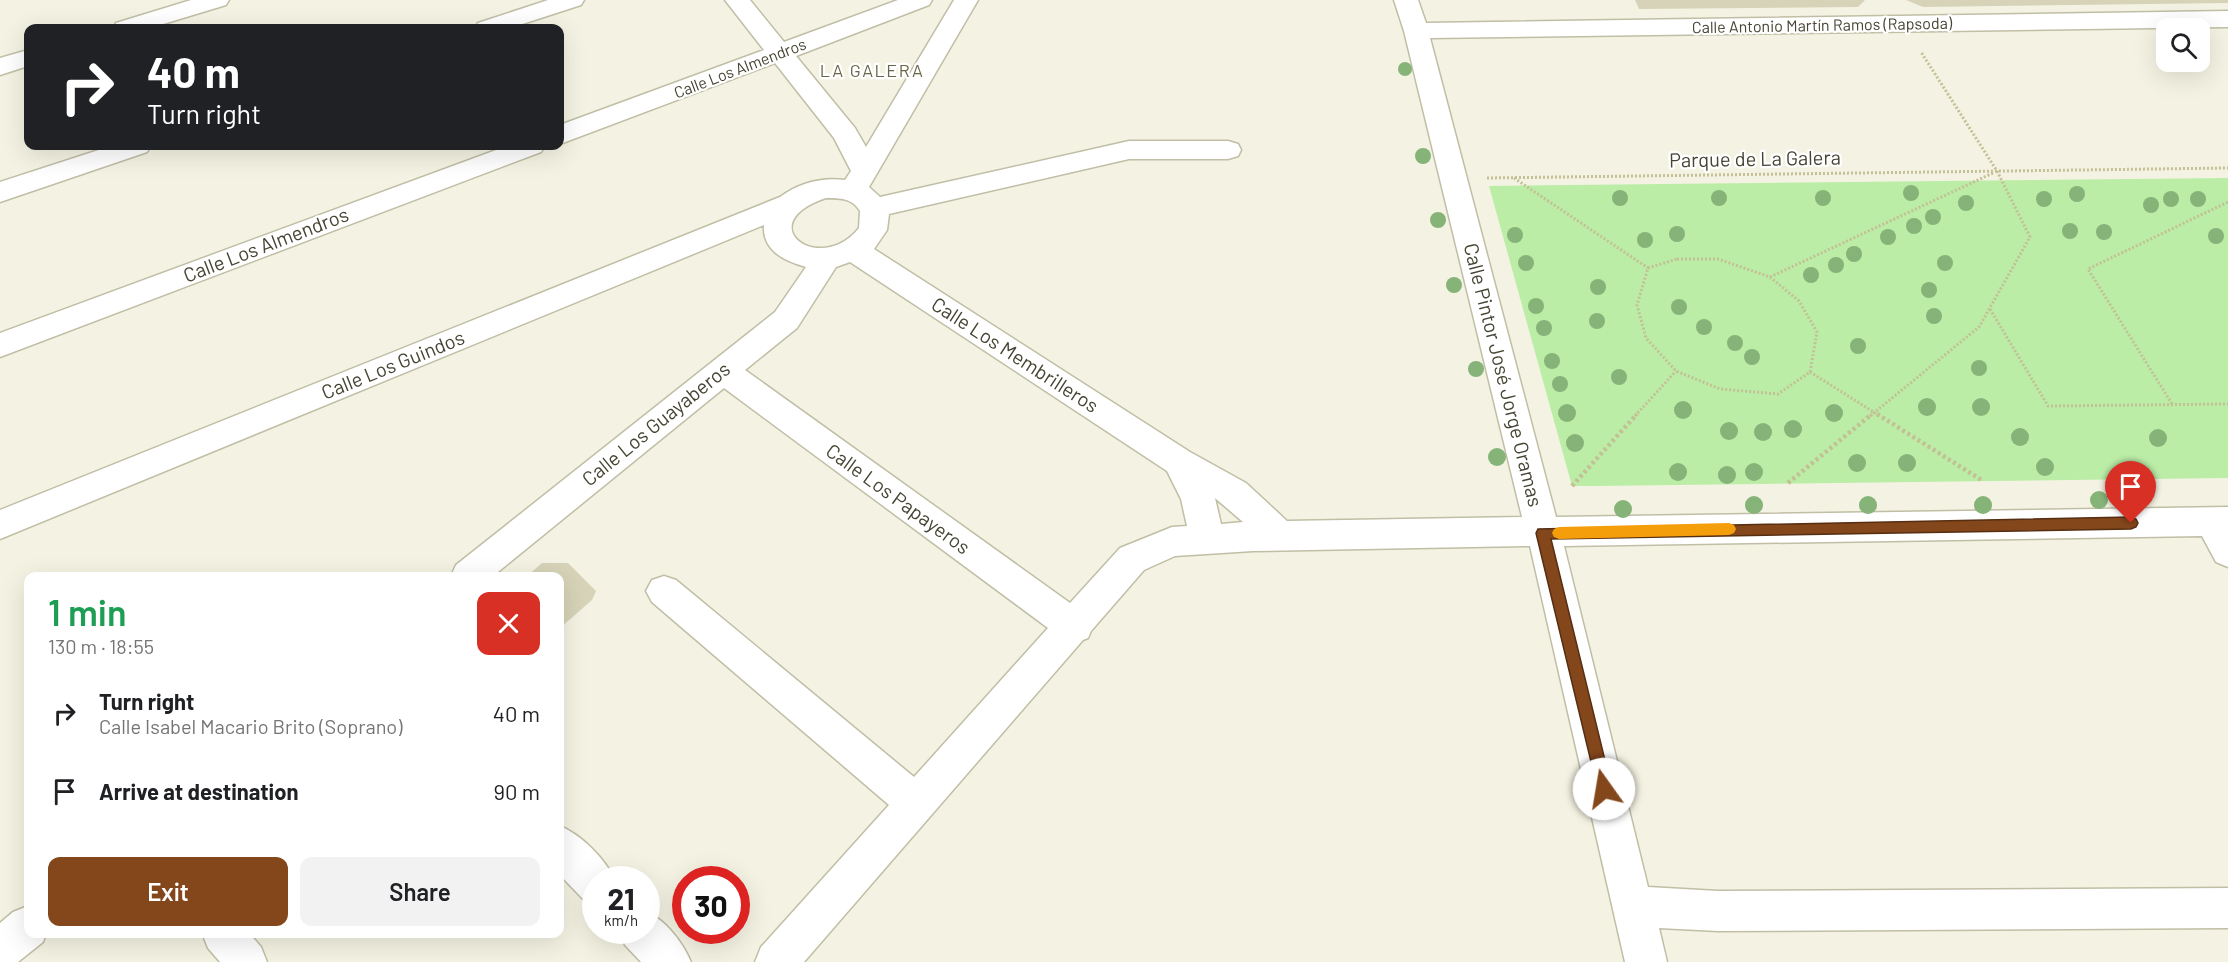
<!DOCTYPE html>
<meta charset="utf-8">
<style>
body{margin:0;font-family:Barlow,sans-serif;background:#f2f2f2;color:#202124;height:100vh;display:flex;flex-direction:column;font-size:22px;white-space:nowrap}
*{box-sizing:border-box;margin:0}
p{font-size:20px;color:#757577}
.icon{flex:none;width:33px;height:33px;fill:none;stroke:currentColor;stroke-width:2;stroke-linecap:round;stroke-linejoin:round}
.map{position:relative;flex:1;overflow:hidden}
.side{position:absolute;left:24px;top:572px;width:540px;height:366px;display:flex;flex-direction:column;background:#fff;border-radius:12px;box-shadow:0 6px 24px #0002}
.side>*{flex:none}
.banner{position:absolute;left:24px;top:24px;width:540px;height:126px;border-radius:12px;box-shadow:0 6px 24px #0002;background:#202124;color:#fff;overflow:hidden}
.tools{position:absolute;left:2156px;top:18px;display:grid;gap:12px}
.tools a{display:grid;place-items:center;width:54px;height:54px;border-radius:12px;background:#fff;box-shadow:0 6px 24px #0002;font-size:30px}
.speed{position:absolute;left:582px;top:866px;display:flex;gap:12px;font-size:30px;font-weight:700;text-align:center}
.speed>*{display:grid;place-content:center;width:78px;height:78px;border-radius:50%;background:#fff;box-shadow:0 6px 24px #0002;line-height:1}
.speed small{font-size:15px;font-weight:400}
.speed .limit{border:9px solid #d22;background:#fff;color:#111}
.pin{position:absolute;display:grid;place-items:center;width:51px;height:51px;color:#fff;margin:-62px -26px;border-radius:50% 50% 50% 0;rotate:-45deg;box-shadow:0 0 6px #0007}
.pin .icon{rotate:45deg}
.me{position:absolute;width:66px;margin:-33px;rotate:347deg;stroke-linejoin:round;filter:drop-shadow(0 0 4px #0008)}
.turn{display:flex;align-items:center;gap:21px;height:126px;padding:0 24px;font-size:27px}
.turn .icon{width:78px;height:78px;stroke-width:2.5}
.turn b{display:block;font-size:42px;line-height:51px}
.round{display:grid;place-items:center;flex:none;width:63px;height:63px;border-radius:12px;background:#f2f2f2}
.headline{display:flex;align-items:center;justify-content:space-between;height:102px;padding:0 24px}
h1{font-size:36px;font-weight:600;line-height:45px;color:#1e9e55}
.button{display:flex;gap:12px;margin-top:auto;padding:12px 24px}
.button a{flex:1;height:69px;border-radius:12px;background:#84461b;color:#fff;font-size:24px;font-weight:600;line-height:69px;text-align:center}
.button a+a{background:#f2f2f2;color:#202124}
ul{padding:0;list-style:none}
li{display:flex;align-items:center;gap:18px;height:78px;padding:0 24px}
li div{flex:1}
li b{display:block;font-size:22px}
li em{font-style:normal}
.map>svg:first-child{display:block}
.green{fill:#bbeda7}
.building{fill:#d6d3b8}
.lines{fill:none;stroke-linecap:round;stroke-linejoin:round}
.street-casing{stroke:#c0bea5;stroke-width:3}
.path-far1{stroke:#c3c095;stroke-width:3;stroke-dasharray:2 2;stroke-linecap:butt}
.path{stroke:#c3c095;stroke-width:4.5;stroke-dasharray:3 3;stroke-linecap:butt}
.street{fill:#fff;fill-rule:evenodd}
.tree{fill:#85b378}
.route{fill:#84461b;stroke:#562e12;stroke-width:1.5}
.slow{fill:#f59e0b}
.labels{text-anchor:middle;stroke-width:4.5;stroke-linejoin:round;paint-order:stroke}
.far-street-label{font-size:16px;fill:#464433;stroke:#fff}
.far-neighbourhood-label{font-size:18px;letter-spacing:1.5px;fill:#6a6649;stroke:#fff}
.street-label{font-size:20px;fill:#464433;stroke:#fff}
</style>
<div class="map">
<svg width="2228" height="962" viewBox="0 0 2228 962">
<rect width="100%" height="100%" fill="#f4f3e3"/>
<polygon class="green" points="2228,178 2228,478 1595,486 1572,486 1489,186"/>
<g class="building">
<polygon points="1635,0 1865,0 1858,7 1639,9"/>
<polygon points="1906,0 2228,0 2228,3 1923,7"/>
<polygon points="542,563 568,563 596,591 592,600 560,628 560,576 527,576"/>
</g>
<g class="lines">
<g class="street-casing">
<g id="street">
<polygon points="191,0 229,0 226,5 150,28 113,28 116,23"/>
<polygon points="548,0 584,0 581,5 510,28 475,28 478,23"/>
<path d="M 725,0 L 750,0 L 784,42 L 898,0 L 932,0 L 929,5 L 796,56 L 855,128 L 866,147 L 954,0 L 978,0 L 869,187 L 880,197 L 1129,141 L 1228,141 L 1238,144 L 1241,150 L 1238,156 L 1228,159 L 1129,159 L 889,214 L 887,230 L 874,249 L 1190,452 L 1246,483 L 1287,521 L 1522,517 L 1404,31 L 1394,0 L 1418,0 L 1426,23 L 2228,11 L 2228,27 L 1430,38 L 1556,517 L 2228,507 L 2228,567 L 2216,562 L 2202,536 L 1564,546 L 1648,887 L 1718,891 L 2228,888 L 2228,928 L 1718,931 L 1659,928 L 1667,962 L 1625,962 L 1530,546 L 1253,551 L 1175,556 L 1144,570 L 1091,631 L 1088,638 L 1083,640 L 804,962 L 755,962 L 761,947 L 889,805 L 652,602 L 646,591 L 652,580 L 664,576 L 676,580 L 914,777 L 1048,628 L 724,388 L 493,576 L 451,576 L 456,565 L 775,312 L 806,267 C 785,261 762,251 764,225 L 0,539 L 0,510 L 780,197 C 799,183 822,177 845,180 L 851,171 L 834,138 L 775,63 L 560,144 L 560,125 L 764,50 ZM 826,198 C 840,198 852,198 860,211 L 859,228 C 820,277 749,224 826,198 ZM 850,262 L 1167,471 L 1181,499 L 1187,526 L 1172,527 L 1120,548 L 1070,603 L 745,370 L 797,328 L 836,267 ZM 1215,498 L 1243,522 L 1221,524 Z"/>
<polygon points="28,50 28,66 0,75 0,58"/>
<polygon points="111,146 151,146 147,152 0,202 0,182"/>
<polygon points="507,146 545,146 541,152 0,357 0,333"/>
<path d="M 560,826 C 581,835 605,858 614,879 L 596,879 L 596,904 L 582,898 L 560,875 Z"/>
<polygon points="28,906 28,933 46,933 43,942 18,962 0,962 0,923 13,912"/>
<path d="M 646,912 C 666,920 683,943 691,962 L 641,962 L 625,945 L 619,930 L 646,930 Z"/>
<polygon points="202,933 249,933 261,947 267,962 220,962 208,948"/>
</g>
</g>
<g class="path-far1">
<polyline points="1487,178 2228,168"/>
<polyline points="1514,178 1648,268"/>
<polygon points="1677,259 1718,259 1770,277 1799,301 1817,332 1810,372 1778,394 1720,389 1676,371 1646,338 1637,305 1648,268"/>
<polyline points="1770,277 1993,173"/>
<polyline points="1990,309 2048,406 2228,404"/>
<polyline points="1810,372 1880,416"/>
<polyline points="2172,404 2088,269 2228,202"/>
<polyline points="1635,416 1676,371"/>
<polyline points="1870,416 1979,327 2030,237 1997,171 1921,52"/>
</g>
<g class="path">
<polyline points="1877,414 1983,481"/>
<polyline points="1788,483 1872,414"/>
<polyline points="1572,486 1637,414"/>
</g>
<use href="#street" class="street"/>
</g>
<g class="tree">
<circle cx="1405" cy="69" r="7"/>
<circle cx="1423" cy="156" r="8"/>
<circle cx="1911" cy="193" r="8"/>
<circle cx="2077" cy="194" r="8"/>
<circle cx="1620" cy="198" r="8"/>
<circle cx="1719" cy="198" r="8"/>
<circle cx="1823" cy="198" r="8"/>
<circle cx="2044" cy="199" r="8"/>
<circle cx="2171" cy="199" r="8"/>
<circle cx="2198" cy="199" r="8"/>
<circle cx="1966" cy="203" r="8"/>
<circle cx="2151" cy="205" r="8"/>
<circle cx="1933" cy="217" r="8"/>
<circle cx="1438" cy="220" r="8"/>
<circle cx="1914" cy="226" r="8"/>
<circle cx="2070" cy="231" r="8"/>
<circle cx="2104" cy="232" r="8"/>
<circle cx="1677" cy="234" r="8"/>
<circle cx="1515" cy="235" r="8"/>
<circle cx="2216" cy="236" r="8"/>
<circle cx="1888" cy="237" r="8"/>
<circle cx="1645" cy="240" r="8"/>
<circle cx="1854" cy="254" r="8"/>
<circle cx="1526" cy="263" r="8"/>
<circle cx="1945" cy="263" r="8"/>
<circle cx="1836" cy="265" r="8"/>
<circle cx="1811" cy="275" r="8"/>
<circle cx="1454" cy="285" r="8"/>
<circle cx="1598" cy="287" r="8"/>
<circle cx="1929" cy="290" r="8"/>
<circle cx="1536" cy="306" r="8"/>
<circle cx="1679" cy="307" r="8"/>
<circle cx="1934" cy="316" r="8"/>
<circle cx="1597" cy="321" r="8"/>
<circle cx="1704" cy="327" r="8"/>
<circle cx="1544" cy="328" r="8"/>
<circle cx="1735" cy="343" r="8"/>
<circle cx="1858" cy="346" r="8"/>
<circle cx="1752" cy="357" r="8"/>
<circle cx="1552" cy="361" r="8"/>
<circle cx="1979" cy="368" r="8"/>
<circle cx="1476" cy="369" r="8"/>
<circle cx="1619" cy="377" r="8"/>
<circle cx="1560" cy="384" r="8"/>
<circle cx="1927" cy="407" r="9"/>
<circle cx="1981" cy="407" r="9"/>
<circle cx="1683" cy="410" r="9"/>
<circle cx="1567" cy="413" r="9"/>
<circle cx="1834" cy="413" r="9"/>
<circle cx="1793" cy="429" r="9"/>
<circle cx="1729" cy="431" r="9"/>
<circle cx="1763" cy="432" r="9"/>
<circle cx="2020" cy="437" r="9"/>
<circle cx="2158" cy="438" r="9"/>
<circle cx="1575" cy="443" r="9"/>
<circle cx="1497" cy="457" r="9"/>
<circle cx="1857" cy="463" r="9"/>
<circle cx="1907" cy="463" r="9"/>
<circle cx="2045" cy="467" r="9"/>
<circle cx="1678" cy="472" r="9"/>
<circle cx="1754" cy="472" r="9"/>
<circle cx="1727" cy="475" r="9"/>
<circle cx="2099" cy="500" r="9"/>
<circle cx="1754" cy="505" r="9"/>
<circle cx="1868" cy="505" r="9"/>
<circle cx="1983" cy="505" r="9"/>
<circle cx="1623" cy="509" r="9"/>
</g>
<polygon class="route" points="2131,517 2136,519 2138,523 2136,527 2131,529 1551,539 1612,789 1610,795 1604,797 1599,795 1536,533 1538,529"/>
<polygon class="slow" points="1729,523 1734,525 1736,529 1734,533 1729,535 1559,539 1554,537 1552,533 1554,529 1559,527"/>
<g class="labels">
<g class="far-street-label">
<text transform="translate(1822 25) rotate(-1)" y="6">Calle Antonio Martín Ramos (Rapsoda)</text>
<text transform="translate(740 68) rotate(-21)" y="6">Calle Los Almendros</text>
</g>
<g class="far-neighbourhood-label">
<text x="872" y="77">LA GALERA</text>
</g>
<g class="street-label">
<text transform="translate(1755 159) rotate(-1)" y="7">Parque de La Galera</text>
<text transform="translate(266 245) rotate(-21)" y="7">Calle Los Almendros</text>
<text transform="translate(1015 355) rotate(33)" y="7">Calle Los Membrilleros</text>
<text transform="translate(393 365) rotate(-22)" y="7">Calle Los Guindos</text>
<text transform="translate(1503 375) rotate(76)" y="7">Calle Pintor José Jorge Oramas</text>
<text transform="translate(656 424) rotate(-39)" y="7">Calle Los Guayaberos</text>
<text transform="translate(898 499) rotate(36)" y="7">Calle Los Papayeros</text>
</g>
</g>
</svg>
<div class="tools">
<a><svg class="icon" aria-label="search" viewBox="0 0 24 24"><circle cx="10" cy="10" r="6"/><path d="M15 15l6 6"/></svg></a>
</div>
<div class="speed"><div>21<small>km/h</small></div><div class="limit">30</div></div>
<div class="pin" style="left:2131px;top:523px;background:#d93025"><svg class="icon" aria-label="arrive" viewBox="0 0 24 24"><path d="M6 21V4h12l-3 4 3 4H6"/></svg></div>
<svg class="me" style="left:1604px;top:789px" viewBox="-20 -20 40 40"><circle r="19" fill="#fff"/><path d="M0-13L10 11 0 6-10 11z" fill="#84461b"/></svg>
<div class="banner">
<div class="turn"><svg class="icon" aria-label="right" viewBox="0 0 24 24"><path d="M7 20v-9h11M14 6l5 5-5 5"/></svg><div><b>40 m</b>Turn right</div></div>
</div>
<section class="side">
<div class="headline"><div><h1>1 min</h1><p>130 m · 18:55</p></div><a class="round" style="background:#d93025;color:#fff"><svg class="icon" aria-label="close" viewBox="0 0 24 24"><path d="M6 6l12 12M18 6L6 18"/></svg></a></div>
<ul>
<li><svg class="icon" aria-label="right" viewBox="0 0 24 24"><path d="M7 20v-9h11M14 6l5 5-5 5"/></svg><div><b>Turn right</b><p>Calle Isabel Macario Brito (Soprano)</p></div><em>40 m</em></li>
<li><svg class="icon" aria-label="arrive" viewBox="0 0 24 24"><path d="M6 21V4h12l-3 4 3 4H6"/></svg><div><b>Arrive at destination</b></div><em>90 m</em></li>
</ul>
<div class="button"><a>Exit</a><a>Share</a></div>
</section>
</div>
